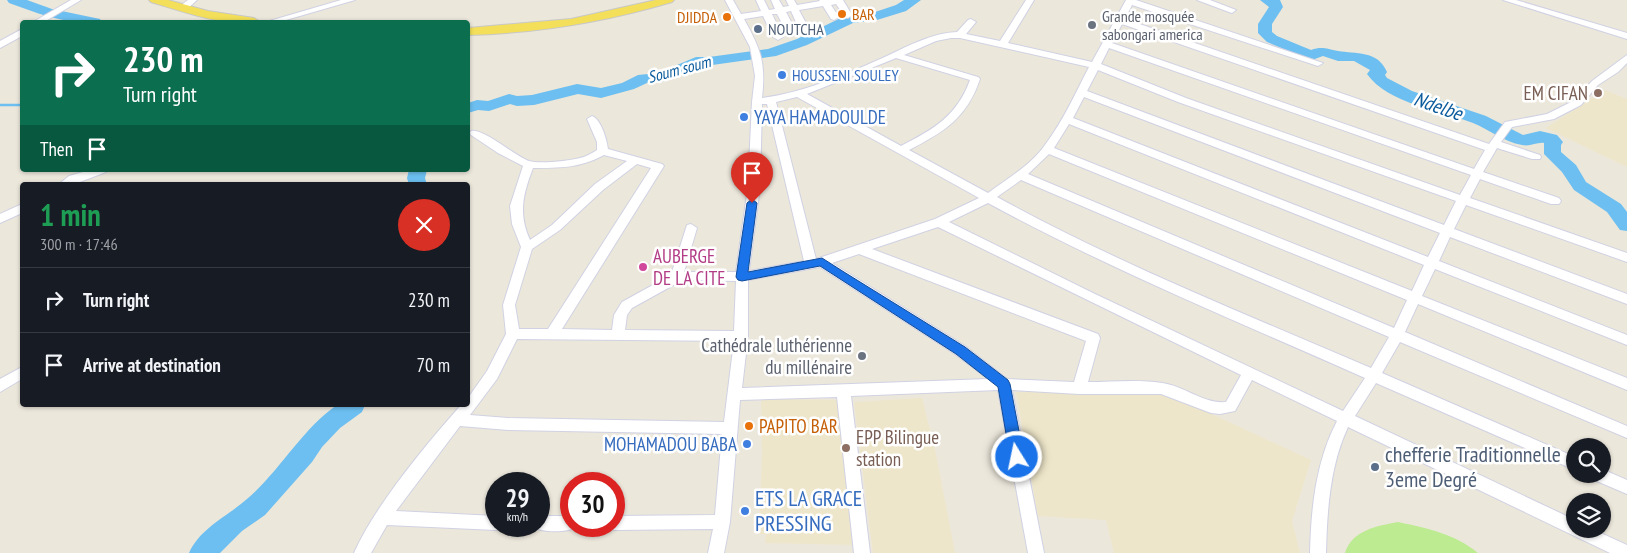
<!DOCTYPE html>
<meta charset="utf-8">
<style>
body{margin:0;font-family:"PT Sans Narrow",sans-serif;background:#242831;color:#f1f3f6;height:100vh;display:flex;flex-direction:column;font-size:19px;white-space:nowrap}
*{box-sizing:border-box;margin:0}
p{font-size:16px;color:#9ea1a6}
.icon{flex:none;width:28px;height:28px;fill:none;stroke:currentColor;stroke-width:2;stroke-linecap:round;stroke-linejoin:round}
.map{position:relative;flex:1;overflow:hidden}
.sheet{position:absolute;left:20px;top:182px;width:450px;height:225px;display:flex;flex-direction:column;background:#171b24;border-radius:5px;box-shadow:0 1px 4px #0004}
.sheet>*{flex:none}
.hud{position:absolute;left:20px;top:20px;width:450px;height:152px;border-radius:5px;box-shadow:0 1px 4px #0004;background:#0b6e4f;color:#fff;overflow:hidden}
.buttons{position:absolute;left:1566px;top:438px;display:grid;gap:10px}
.buttons a{display:grid;place-items:center;width:45px;height:45px;border-radius:50%;background:#171b24;box-shadow:0 1px 4px #0004;font-size:25px}
.speed{position:absolute;left:485px;top:472px;display:flex;gap:10px;font-size:25px;font-weight:700;text-align:center}
.speed>*{display:grid;place-content:center;width:65px;height:65px;border-radius:50%;background:#171b24;box-shadow:0 1px 4px #0004;line-height:1}
.speed small{font-size:12px;font-weight:400}
.speed .limit{border:8px solid #d22;background:#fff;color:#111}
.pin{position:absolute;display:grid;place-items:center;width:42px;height:42px;color:#fff;margin:-51px -21px;border-radius:50% 50% 50% 0;rotate:-45deg;box-shadow:0 0 5px #0007}
.pin .icon{rotate:45deg}
.me{position:absolute;width:55px;margin:-28px;rotate:350deg;stroke-linejoin:round;filter:drop-shadow(0 0 4px #0008)}
.turn{display:flex;align-items:center;gap:18px;height:105px;padding:0 20px;font-size:22px}
.turn .icon{width:65px;height:65px;stroke-width:2.5}
.turn b{display:block;font-size:35px;line-height:42px}
.then{display:flex;align-items:center;height:48px;padding:0 20px;background:#0003;gap:10px;font-size:19px}
.round{display:grid;place-items:center;flex:none;width:52px;height:52px;border-radius:26px;background:#242831}
.summary{display:flex;align-items:center;justify-content:space-between;height:85px;padding:0 20px}
h1{font-size:30px;font-weight:600;line-height:38px;color:#1e9e55}
ul{padding:0;list-style:none}
li{display:flex;align-items:center;gap:15px;height:65px;padding:0 20px;border-top:1px solid #363941}
li div{flex:1}
li b{display:block;font-size:19px}
li em{font-style:normal}
.map>svg:first-child{display:block}
.education{fill:#eee6ca}
.pitch{fill:#bceb92}
.lines{fill:none;stroke-linecap:round;stroke-linejoin:round}
.stream{stroke:#6cbff0;stroke-width:2.5}
.river{fill:#6cbff0;fill-rule:evenodd}
.minor-casing{stroke:#d0d2e3;stroke-width:2}
.major-casing{stroke:#c8c8c8;stroke-width:2}
.minor{fill:#fff;fill-rule:evenodd}
.major{fill:#f3df59;fill-rule:evenodd}
.route{fill:#1a73e8;stroke:#114b97}
.food-dot{fill:#e8710a;stroke:#fff;stroke-width:2}
.worship-dot{fill:#6b7280;stroke:#fff;stroke-width:2}
.service-dot{fill:#5c6f8a;stroke:#fff;stroke-width:2}
.shop-dot{fill:#3f7fe0;stroke:#fff;stroke-width:2}
.education-dot{fill:#8d6e63;stroke:#fff;stroke-width:2}
.hotel-dot{fill:#d1479c;stroke:#fff;stroke-width:2}
.labels{text-anchor:middle;stroke-width:5;stroke-linejoin:round;paint-order:stroke}
.far-food-label{font-size:16px;fill:#c56008;stroke:#fff;text-anchor:start}
.far-worship-label{font-size:16px;fill:#5b616d;stroke:#fff;text-anchor:start}
.far-service-label{font-size:16px;fill:#4e5e75;stroke:#fff;text-anchor:start}
.far-water-label{font-size:16px;font-style:italic;fill:#0b5b9c;stroke:#fff}
.far-shop-label{font-size:16px;fill:#366cbe;stroke:#fff;text-anchor:start}
.education-label{font-size:19px;fill:#785e54;stroke:#fff;text-anchor:end}
.shop-label{font-size:19px;fill:#366cbe;stroke:#fff;text-anchor:start}
.hotel-label{font-size:19px;fill:#b23c85;stroke:#fff;text-anchor:start}
.worship-label{font-size:19px;fill:#5b616d;stroke:#fff;text-anchor:end}
.food-label{font-size:19px;fill:#c56008;stroke:#fff;text-anchor:start}
.water-label{font-size:20px;font-style:italic;fill:#0b5b9c;stroke:#fff}
.near-service-label{font-size:22px;fill:#4e5e75;stroke:#fff;text-anchor:start}
.near-shop-label{font-size:22px;fill:#366cbe;stroke:#fff;text-anchor:start}
</style>
<div class="map">
<svg width="1627" height="553" viewBox="0 0 1627 553">
<rect width="100%" height="100%" fill="#ece7db"/>
<g class="education">
<polygon points="1605,90 1627,99 1627,167 1546,128"/>
<polygon points="1016,392 1166,393 1311,460 1292,521 1300,553 1114,553 1106,520 1038,516"/>
<polygon points="922,398 935,449 955,553 873,553 854,402"/>
<polygon points="761,399 840,400 857,545 765,543 766,534 759,534 762,453"/>
</g>
<path class="pitch" d="M 1398,522 C 1427,528 1455,534 1478,553 L 1345,553 C 1352,530 1377,526 1398,522 Z"/>
<g class="lines">
<polyline class="stream" points="0,105 22,105"/>
<g class="river">
<path d="M 7,0 L 27,0 L 52,9 L 100,19 L 102,22 C 70,26 39,14 9,3 Z"/>
<polygon points="904,0 921,0 906,11 877,20 853,23 807,45 776,56 698,67 666,81 647,83 634,89 601,98 578,94 534,105 517,106 510,104 489,111 478,110 468,113 468,103 477,100 488,101 509,94 517,96 532,95 577,84 601,88 622,83 638,75 658,73 696,57 709,57 768,49 797,39 845,16 875,12 896,5"/>
<path d="M 1260,0 L 1280,0 L 1283,7 L 1272,24 L 1272,32 L 1277,36 L 1311,50 C 1322,46 1327,49 1338,51 C 1355,54 1378,50 1387,72 L 1385,75 L 1387,78 L 1412,91 L 1486,116 L 1523,135 L 1540,131 L 1557,135 L 1563,142 L 1561,145 L 1561,152 L 1576,165 L 1586,182 L 1621,204 L 1627,212 L 1627,231 L 1620,230 L 1607,212 L 1574,190 L 1562,172 L 1544,154 L 1544,143 C 1537,142 1530,147 1522,145 C 1504,142 1490,130 1473,123 C 1441,110 1388,104 1367,74 L 1370,70 L 1354,61 L 1338,61 L 1323,56 L 1312,60 L 1300,56 L 1267,42 L 1258,33 L 1258,24 L 1269,7 Z"/>
<polygon points="409,170 427,170 425,178 427,185 409,185 407,178"/>
<path d="M 337,405 L 365,405 L 362,412 L 340,428 L 322,447 L 312,462 L 265,515 L 242,531 L 220,553 L 189,553 C 200,528 228,516 247,499 C 280,471 301,430 337,405 Z"/>
</g>
<g class="minor-casing">
<g id="minor">
<polygon points="71,0 81,0 44,22 33,22"/>
<polygon points="188,0 197,0 186,10 180,10 180,6"/>
<polygon points="341,0 355,0 279,22 266,22"/>
<path d="M 725,0 L 733,0 L 741,14 L 761,11 L 756,0 L 764,0 L 769,10 L 775,9 L 771,0 L 779,0 L 783,7 L 789,6 L 786,0 L 794,0 L 797,5 L 820,1 L 819,0 L 843,0 L 852,15 L 848,18 L 845,17 L 836,4 L 831,5 L 839,17 L 834,20 L 831,19 L 823,6 L 799,10 L 809,29 L 804,32 L 799,29 L 791,11 L 786,12 L 797,33 L 792,36 L 787,33 L 777,14 L 772,14 L 783,37 L 778,40 L 773,37 L 763,16 L 744,19 C 761,50 766,62 762,98 C 807,92 849,73 889,55 C 910,45 933,33 957,32 L 968,20 L 971,19 L 976,22 L 966,34 L 1000,41 L 1026,0 L 1034,0 L 1008,43 L 1092,62 L 1126,0 L 1136,0 L 1323,63 L 1318,66 L 1315,65 L 1132,5 L 1125,19 L 1489,144 L 1505,122 L 1547,114 L 1573,101 L 1592,81 L 1627,55 L 1627,63 L 1618,72 L 1598,85 L 1581,105 L 1554,119 L 1512,127 L 1501,142 L 1540,155 L 1541,157 L 1540,159 L 1532,159 L 1497,148 L 1483,172 L 1559,198 L 1561,201 L 1559,204 L 1551,204 L 1480,179 L 1470,198 L 1627,253 L 1627,262 L 1466,205 L 1454,229 L 1627,294 L 1627,304 L 1450,237 L 1439,261 L 1627,335 L 1627,345 L 1435,269 L 1422,296 L 1627,378 L 1627,390 L 1418,304 L 1405,332 L 1627,426 L 1627,438 L 1400,342 L 1382,373 L 1575,457 L 1575,470 L 1376,383 L 1355,416 L 1575,520 L 1575,529 L 1592,529 L 1627,545 L 1627,553 L 1610,553 L 1348,427 C 1330,465 1327,511 1326,553 L 1310,553 C 1311,508 1316,461 1337,421 L 1252,380 L 1235,411 L 1220,414 L 1211,413 L 1161,394 L 1079,394 L 1012,390 L 1044,553 L 1028,553 L 998,390 L 851,396 L 870,553 L 854,553 L 837,397 L 740,400 L 730,522 L 724,553 L 708,553 L 713,529 L 614,530 L 608,526 L 614,526 L 614,516 L 715,515 L 722,434 L 508,430 L 460,426 L 396,511 L 496,516 L 496,526 L 502,526 L 502,528 L 496,530 L 387,525 L 371,553 L 354,553 C 376,504 425,446 461,405 L 468,405 L 468,398 L 487,371 L 506,334 L 503,305 L 521,247 L 512,224 L 510,206 L 523,166 L 498,153 L 471,135 L 470,133 L 471,131 C 483,128 515,156 529,161 C 539,164 569,161 580,158 C 586,157 592,153 597,150 L 597,142 L 587,119 L 592,116 C 601,119 607,140 608,149 L 662,164 L 664,166 L 562,329 L 612,330 L 614,315 L 622,302 L 671,275 L 687,225 L 691,224 L 697,228 L 684,272 L 736,272 L 748,187 L 752,102 L 755,76 L 750,47 ZM 1122,24 L 1485,150 L 1474,169 L 1112,43 ZM 951,38 L 960,38 L 1089,67 C 1075,94 1063,121 1045,145 C 1031,165 1007,179 988,193 L 909,150 C 944,132 967,118 980,79 L 978,77 L 904,55 L 936,41 ZM 1109,48 L 1471,175 L 1460,195 L 1186,98 L 1101,64 ZM 896,58 L 970,80 C 957,116 934,129 901,146 L 807,94 ZM 1098,70 L 1178,102 L 1456,201 L 1444,225 L 1087,91 ZM 797,97 L 979,198 L 935,219 L 816,259 L 776,102 ZM 1084,97 L 1440,233 L 1428,257 L 1073,118 ZM 762,104 L 767,104 L 804,261 L 749,271 L 760,187 ZM 1069,124 L 1424,265 L 1412,291 L 1054,148 ZM 1049,154 L 1407,300 L 1394,328 L 1028,174 ZM 604,155 L 627,161 L 595,184 L 552,225 L 530,240 C 518,214 523,194 533,168 C 560,168 580,168 604,155 ZM 637,164 L 651,168 L 548,329 L 519,329 L 515,305 L 532,249 L 560,230 L 603,190 ZM 1021,180 L 1389,337 L 1371,368 C 1245,314 1117,263 997,197 ZM 988,203 C 1109,269 1239,322 1365,378 L 1343,411 L 1095,294 L 949,222 ZM 938,227 L 1241,375 L 1226,402 C 1203,404 1185,386 1162,383 C 1138,379 1112,382 1088,382 L 1100,338 L 1098,334 L 872,249 ZM 859,254 L 1086,341 L 1074,382 L 1007,379 L 965,346 L 832,263 ZM 820,267 L 955,354 L 988,379 L 742,388 L 748,336 L 748,280 ZM 688,280 L 736,281 L 734,331 L 625,330 L 627,315 L 632,308 L 679,282 ZM 517,339 L 734,341 L 724,422 L 508,418 L 470,415 L 497,379 Z"/>
<polygon points="1197,0 1210,0 1236,10 1232,13 1229,12"/>
<polygon points="1503,0 1516,0 1627,33 1627,39"/>
<polygon points="22,29 22,36 0,48 0,41"/>
<polygon points="90,170 108,170 106,172 72,185 58,185 69,176"/>
<polygon points="22,204 22,213 0,223 0,214"/>
<polygon points="22,367 22,379 0,392 0,379"/>
<polygon points="1602,469 1627,480 1627,494 1592,479 1590,474 1602,474"/>
<path d="M 539,516 L 571,516 L 571,526 L 577,526 C 570,533 540,533 533,526 L 539,526 Z"/>
</g>
</g>
<g class="major-casing">
<g id="major">
<path d="M 149,0 L 168,0 L 208,11 L 254,18 L 260,22 C 224,27 185,12 151,2 Z"/>
<path d="M 656,0 L 674,0 L 672,2 C 605,22 537,33 468,35 L 468,28 L 571,19 Z"/>
</g>
</g>
<use href="#minor" class="minor"/>
<use href="#major" class="major"/>
</g>
<polygon class="route" points="752,199 757,203 748,272 822,258 844,272 965,347 1008,380 1010,384 1024,457 1022,461 1017,463 1012,461 1010,457 998,387 956,354 820,266 742,281 738,280 736,277 747,203"/>
<g class="food-dot">
<circle cx="842" cy="14" r="5"/>
<circle cx="727" cy="17" r="5"/>
<circle cx="749" cy="426" r="5"/>
</g>
<g class="worship-dot">
<circle cx="1092" cy="25" r="5"/>
<circle cx="862" cy="356" r="5"/>
</g>
<g class="service-dot">
<circle cx="758" cy="29" r="5"/>
<circle cx="1375" cy="467" r="5"/>
</g>
<g class="shop-dot">
<circle cx="782" cy="75" r="5"/>
<circle cx="744" cy="117" r="5"/>
<circle cx="747" cy="444" r="5"/>
<circle cx="745" cy="511" r="5"/>
</g>
<g class="education-dot">
<circle cx="1598" cy="93" r="5"/>
<circle cx="846" cy="448" r="5"/>
</g>
<circle class="hotel-dot" cx="643" cy="267" r="5"/>
<g class="labels">
<g class="far-food-label">
<text x="852" y="20">BAR</text>
<text x="717" y="23" text-anchor="end">DJIDDA</text>
</g>
<g class="far-worship-label">
<text x="1102" y="22">Grande mosquée<tspan x="1102" dy="18">sabongari america</tspan></text>
</g>
<g class="far-service-label">
<text x="768" y="35">NOUTCHA</text>
</g>
<g class="far-water-label">
<text transform="translate(679 69) rotate(-15)" y="6">Soum soum</text>
</g>
<g class="far-shop-label">
<text x="792" y="81">HOUSSENI SOULEY</text>
</g>
<g class="education-label">
<text x="1588" y="100">EM CIFAN</text>
<text x="856" y="444" text-anchor="start">EPP Bilingue<tspan x="856" dy="22">station</tspan></text>
</g>
<g class="shop-label">
<text x="754" y="124">YAYA HAMADOULDE</text>
<text x="737" y="451" text-anchor="end">MOHAMADOU BABA</text>
</g>
<g class="hotel-label">
<text x="653" y="263">AUBERGE<tspan x="653" dy="22">DE LA CITE</tspan></text>
</g>
<g class="worship-label">
<text x="852" y="352">Cathédrale luthérienne<tspan x="852" dy="22">du millénaire</tspan></text>
</g>
<g class="food-label">
<text x="759" y="433">PAPITO BAR</text>
</g>
<g class="water-label">
<text transform="translate(1438 106) rotate(19)" y="7">Ndelbe</text>
</g>
<g class="near-service-label">
<text x="1385" y="462">chefferie Traditionnelle<tspan x="1385" dy="25">3eme Degré</tspan></text>
</g>
<g class="near-shop-label">
<text x="755" y="506">ETS LA GRACE<tspan x="755" dy="25">PRESSING</tspan></text>
</g>
</g>
</svg>
<div class="buttons">
<a><svg class="icon" aria-label="search" viewBox="0 0 24 24"><circle cx="10" cy="10" r="6"/><path d="M15 15l6 6"/></svg></a>
<a><svg class="icon" aria-label="layers" viewBox="0 0 24 24"><path d="M12 4l9 5-9 5-9-5zM3 14l9 5 9-5"/></svg></a>
</div>
<div class="speed"><div>29<small>km/h</small></div><div class="limit">30</div></div>
<div class="pin" style="left:752px;top:203px;background:#d93025"><svg class="icon" aria-label="arrive" viewBox="0 0 24 24"><path d="M6 21V4h12l-3 4 3 4H6"/></svg></div>
<svg class="me" style="left:1017px;top:457px" viewBox="-20 -20 40 40"><circle r="17" fill="#1a73e8" stroke="#fff" stroke-width="3"/><path d="M0-11L8 9 0 5-8 9z" fill="#fff"/></svg>
<div class="hud">
<div class="turn"><svg class="icon" aria-label="right" viewBox="0 0 24 24"><path d="M7 20v-9h11M14 6l5 5-5 5"/></svg><div><b>230 m</b>Turn right</div></div>
<div class="then">Then<svg class="icon" aria-label="arrive" viewBox="0 0 24 24"><path d="M6 21V4h12l-3 4 3 4H6"/></svg></div>
</div>
<section class="sheet">
<div class="summary"><div><h1>1 min</h1><p>300 m · 17:46</p></div><a class="round" style="background:#d93025;color:#fff"><svg class="icon" aria-label="close" viewBox="0 0 24 24"><path d="M6 6l12 12M18 6L6 18"/></svg></a></div>
<ul>
<li><svg class="icon" aria-label="right" viewBox="0 0 24 24"><path d="M7 20v-9h11M14 6l5 5-5 5"/></svg><div><b>Turn right</b></div><em>230 m</em></li>
<li><svg class="icon" aria-label="arrive" viewBox="0 0 24 24"><path d="M6 21V4h12l-3 4 3 4H6"/></svg><div><b>Arrive at destination</b></div><em>70 m</em></li>
</ul>
</section>
</div>
